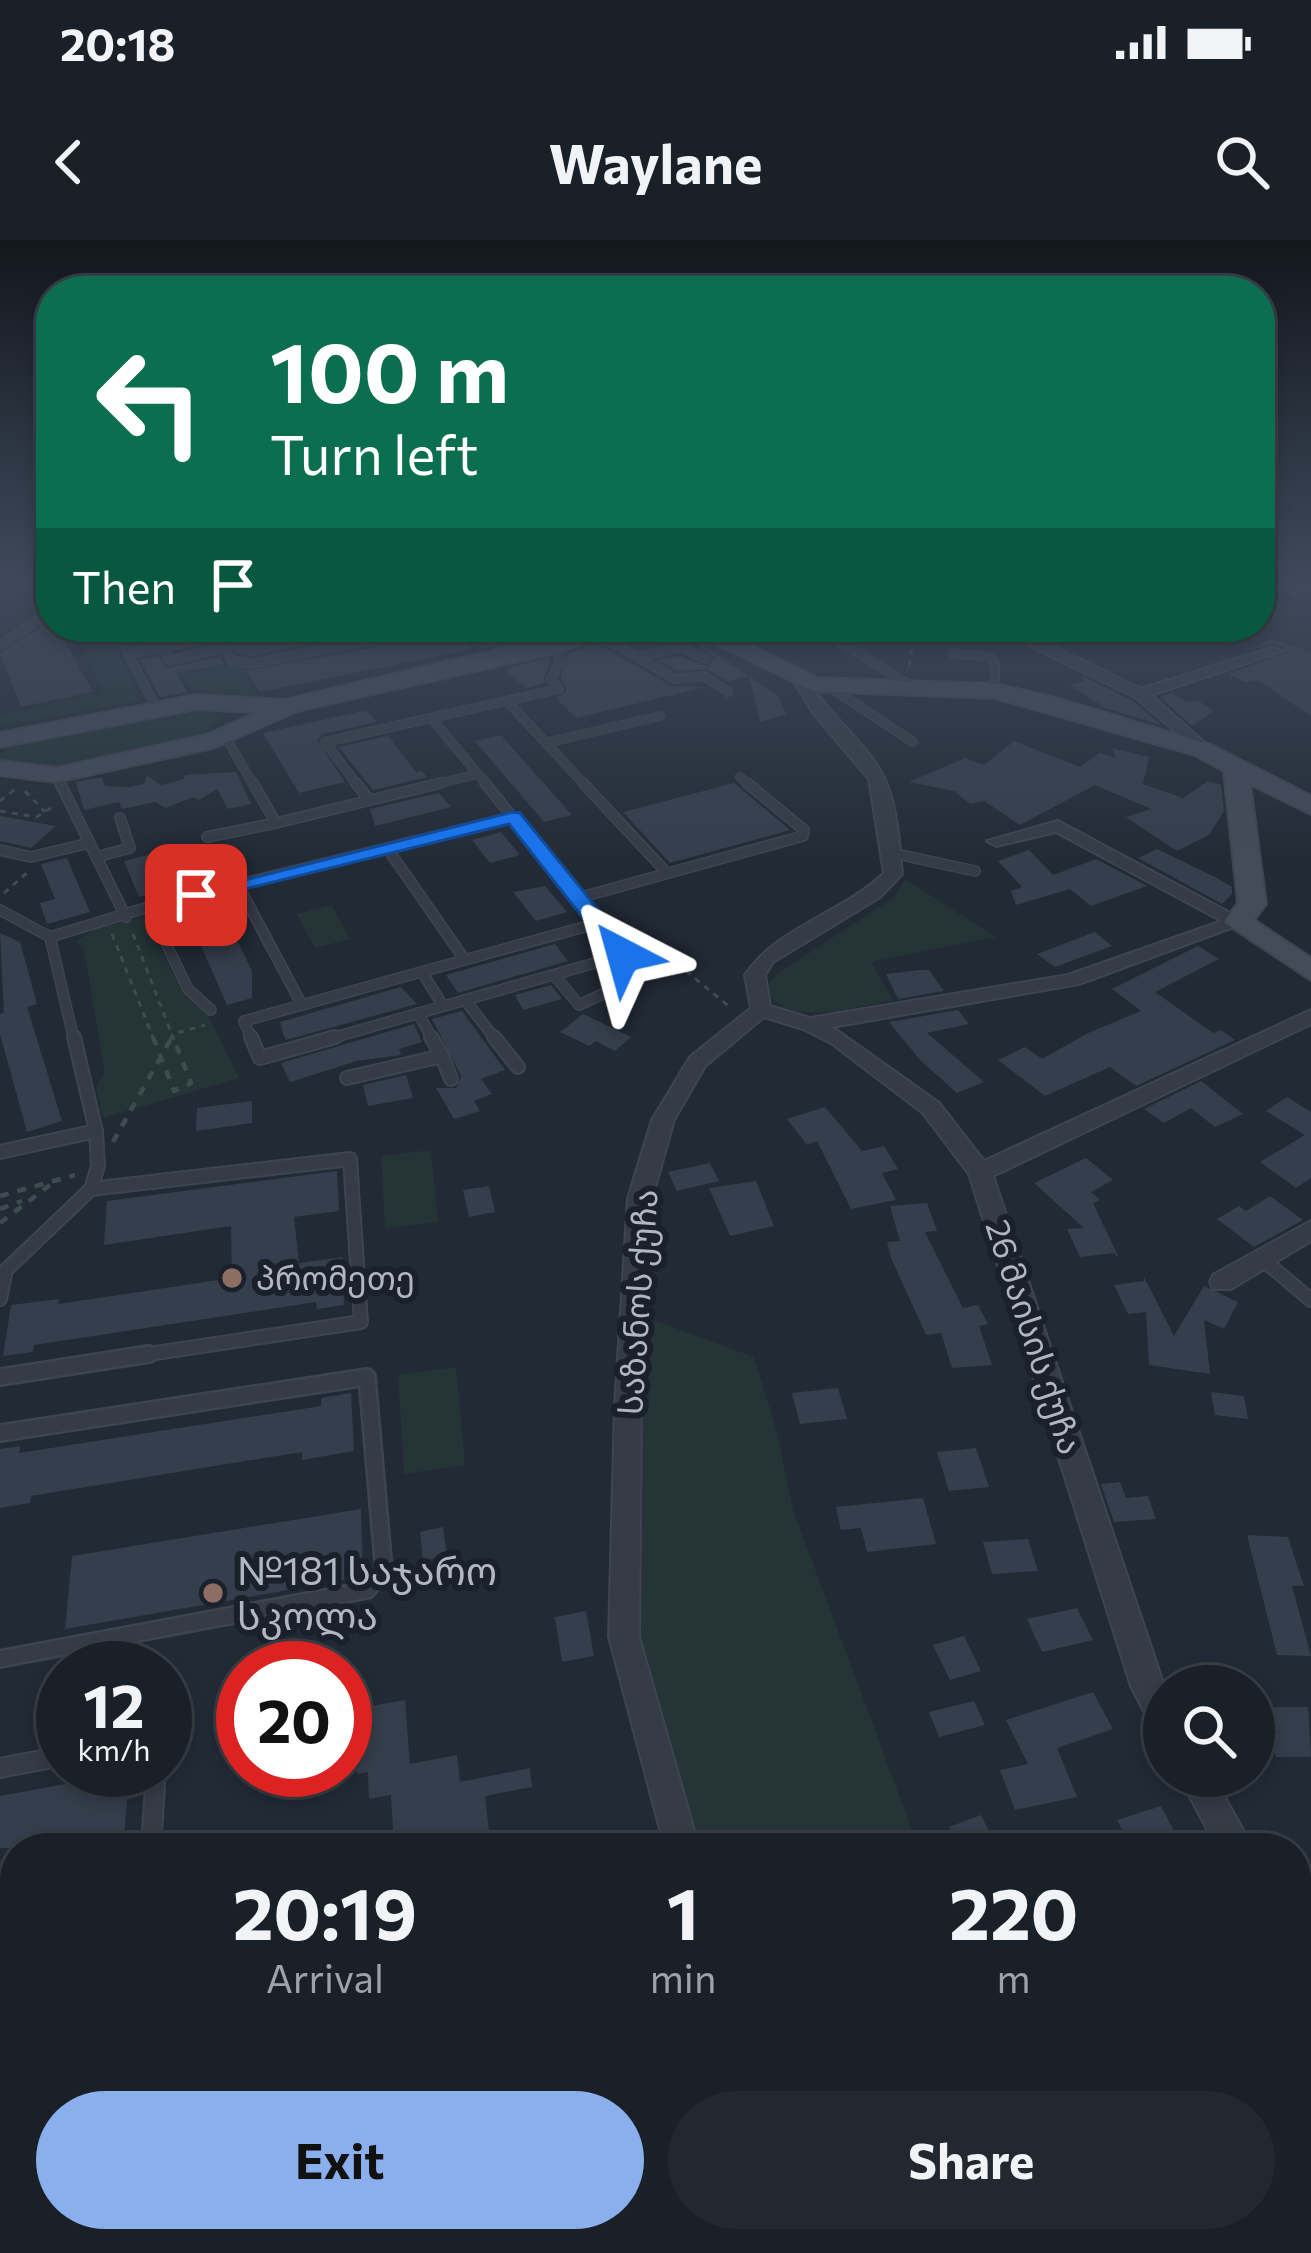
<!DOCTYPE html>
<meta charset="utf-8">
<style>
body{margin:0;font-family:Commissioner,"Noto Sans Georgian",sans-serif;background:#232830;color:#f1f3f6;height:100vh;display:flex;flex-direction:column;font-size:45px;white-space:nowrap}
*{box-sizing:border-box;margin:0}
p{font-size:39px;color:#9fa3a8}
.icon{flex:none;width:66px;height:66px;fill:none;stroke:currentColor;stroke-width:2;stroke-linecap:round;stroke-linejoin:round}
.map{position:relative;flex:1;overflow:hidden}
.details{position:absolute;left:0px;top:1593px;width:1311px;height:420px;display:flex;flex-direction:column;background:#1a2028;border-radius:48px 48px 0 0;box-shadow:0 6px 18px #0003,0 0 0 3px #383e45}
.details>*{flex:none}
.guide{position:absolute;left:36px;top:36px;width:1239px;height:366px;border-radius:48px;box-shadow:0 6px 18px #0003,0 0 0 3px #383e45;background:#0b6e4f;color:#fff;overflow:hidden}
.buttons{position:absolute;left:1143px;top:1425px;display:grid;gap:24px}
.buttons a{display:grid;place-items:center;width:132px;height:132px;border-radius:50%;background:#1a2028;box-shadow:0 6px 18px #0003,0 0 0 3px #383e45;font-size:60px}
.speed{position:absolute;left:36px;top:1401px;display:flex;gap:24px;font-size:60px;font-weight:700;text-align:center}
.speed>*{display:grid;place-content:center;width:156px;height:156px;border-radius:50%;background:#1a2028;box-shadow:0 6px 18px #0003,0 0 0 3px #383e45;line-height:1}
.speed small{font-size:30px;font-weight:400}
.speed .limit{border:18px solid #d22;background:#fff;color:#111}
.pin{position:absolute;display:grid;place-items:center;width:102px;height:102px;color:#fff;margin:-51px;border-radius:24px;box-shadow:0 6px 18px #0006}
.me{position:absolute;width:132px;margin:-66px;rotate:321deg;stroke-linejoin:round;filter:drop-shadow(0 0 9px #0008)}
.turn{display:flex;align-items:center;gap:42px;height:252px;padding:0 36px;font-size:54px}
.turn .icon{width:156px;height:156px;stroke-width:2.5}
.turn b{display:block;font-size:84px;line-height:102px}
.then{display:flex;align-items:center;height:114px;padding:0 36px;background:#0003;gap:24px;font-size:45px}
.eta{display:flex;justify-content:space-evenly;align-items:center;height:204px;text-align:center}
.eta b{font-size:72px;font-weight:700;line-height:84px}
.primary-button{display:flex;gap:24px;margin-top:auto;padding:24px 36px}
.primary-button a{flex:1;height:138px;border-radius:72px;background:#8bafed;color:#111;font-size:48px;font-weight:700;line-height:138px;text-align:center}
.primary-button a+a{background:#232830;color:#f1f3f6}
.status{display:flex;justify-content:space-between;align-items:center;height:84px;padding:0 60px;background:#1a2028;direction:ltr}
.status svg{height:33px;fill:currentColor}
header{display:flex;justify-content:space-between;align-items:center;height:156px;padding:0 36px;background:#1a2028;font-size:54px;font-weight:700}
.map>svg:first-child{display:block}
.green{fill:#243437}
.building{fill:#353e4c}
.lines{fill:none;stroke-linecap:round;stroke-linejoin:round}
.lane-far4-casing{stroke:#3f4550;stroke-width:10}
.lane-far3-casing{stroke:#3f4550;stroke-width:12}
.lane-far2-casing{stroke:#3f4550;stroke-width:16}
.lane-far1-casing{stroke:#3f4550;stroke-width:20}
.lane-casing{stroke:#3f4550;stroke-width:22}
.street-casing{stroke:#3f4550;stroke-width:4}
.secondary-casing{stroke:#3f4550;stroke-width:4}
.path-far1{stroke:#3d4d4f;stroke-width:3;stroke-dasharray:6 6;stroke-linecap:butt}
.path{stroke:#3d4d4f;stroke-width:4.5;stroke-dasharray:9 9;stroke-linecap:butt}
.lane-far4{stroke:#353c46;stroke-width:8}
.lane-far3{stroke:#353c46;stroke-width:9}
.lane-far2{stroke:#353c46;stroke-width:12}
.lane-far1{stroke:#353c46;stroke-width:15}
.lane{stroke:#353c46;stroke-width:18}
.street{fill:#353c46;fill-rule:evenodd}
.secondary{fill:#444b59;fill-rule:evenodd}
.route{fill:#1a73e8;stroke:#114b97;stroke-width:3}
.education-dot{fill:#8d6e63;stroke:#1b212b;stroke-width:4.5}
.labels{text-anchor:middle;stroke-width:12;stroke-linejoin:round;paint-order:stroke}
.poi-label{font-size:33px;fill:#b0b7c3;stroke:#1b212b;text-anchor:start}
.street-label{font-size:33px;fill:#b0b7c3;stroke:#1b212b}
.near-poi-label{font-size:39px;fill:#b0b7c3;stroke:#1b212b;text-anchor:start}
</style>
<div class="status"><b>20:18</b><svg viewBox="0 0 49 12"><path d="M0 12V9h3v3zM5 12V6h3v6zM10 12V3h3v9zM15 12V0h3v12zM26 1h20v11H26zM47 4h2v5h-2z"/></svg></div>
<header><svg class="icon" aria-label="back" viewBox="0 0 24 24"><path d="M15 5l-7 7 7 7"/></svg>Waylane<svg class="icon" aria-label="search" viewBox="0 0 24 24"><circle cx="10" cy="10" r="6"/><path d="M15 15l6 6"/></svg></header>
<div class="map">
<svg width="1311" height="2013" viewBox="0 0 1311 2013">
<rect width="100%" height="100%" fill="#222a35"/>
<g class="green">
<polygon points="110,397 142,461 0,486 0,475 104,453 80,404"/>
<polygon points="378,400 380,405 244,431 258,457 193,450 182,434 234,424 246,427"/>
<polygon points="188,468 225,476 197,498 61,529 1,521 0,514 13,504"/>
<path d="M 905,639 L 996,697 L 871,722 L 893,761 C 855,766 788,790 765,749 L 776,735 L 894,657 Z"/>
<polygon points="331,665 350,699 315,708 297,674"/>
<polygon points="144,677 181,749 208,774 239,838 103,878 96,848 105,833 84,709 75,702 97,688"/>
<polygon points="431,910 438,982 385,988 381,916"/>
<polygon points="646,1077 754,1117 777,1192 793,1270 919,1608 694,1608 636,1389"/>
<polygon points="456,1127 465,1225 404,1234 398,1135"/>
<polygon points="806,1998 1073,1998 1080,2013 811,2013"/>
</g>
<g class="building">
<polygon points="42,387 58,389 93,452 21,467 0,413"/>
<polygon points="174,387 267,387 279,399 327,395 333,387 452,387 472,409 260,452 246,431 376,407 382,396 372,391 251,416 237,413 217,388 143,403 138,395"/>
<polygon points="496,387 541,387 549,393 481,409 464,395"/>
<polygon points="1270,399 1311,412 1311,476 1258,440 1245,442 1228,434 1287,413 1284,407 1272,404 1254,409"/>
<polygon points="596,403 671,446 705,447 576,478 556,458 567,451 561,438 567,414"/>
<polygon points="704,405 778,456 786,474 760,482 749,436 727,441 707,429 677,431 659,420 680,416 708,427 714,417 699,406"/>
<polygon points="159,416 168,428 220,417 224,424 177,433 187,452 160,457 140,420"/>
<polygon points="550,418 543,444 526,448 504,429"/>
<polygon points="1082,436 1133,461 1161,485 1105,468 1070,445 1084,441"/>
<polygon points="1172,453 1187,462 1197,460 1214,471 1192,486 1160,457"/>
<polygon points="367,470 376,482 323,494 317,500 345,542 299,553 263,493"/>
<polygon points="501,495 572,575 544,582 475,501"/>
<polygon points="388,496 416,532 422,531 427,537 373,550 339,507"/>
<polygon points="1014,501 1080,527 1100,513 1116,518 1112,508 1149,517 1143,544 1183,558 1208,541 1221,545 1224,571 1209,595 1177,611 1126,577 1151,569 1095,545 1020,585 984,561 970,564 954,551 909,542 965,518 984,525"/>
<polygon points="236,532 251,564 228,569 217,549 199,560 193,557 166,568 155,562 122,569 119,562 84,570 76,542 102,537 105,546 129,547 144,544 147,536 161,545 184,539 185,535"/>
<polygon points="734,543 790,590 670,623 623,572"/>
<polygon points="439,553 451,567 375,586 370,569"/>
<polygon points="0,576 56,586 31,608 0,601"/>
<polygon points="501,592 520,615 490,623 472,600"/>
<polygon points="1157,609 1217,638 1232,647 1232,654 1222,664 1138,618"/>
<polygon points="1029,610 1053,635 1096,619 1147,646 1091,666 1070,649 1016,665 1011,651 1022,647 998,621"/>
<polygon points="160,612 170,634 201,627 209,643 139,657 124,621"/>
<polygon points="67,618 90,672 47,684 40,663 55,659 41,624"/>
<polygon points="545,646 567,672 536,681 513,652"/>
<polygon points="217,659 252,731 252,758 227,765 184,667"/>
<polygon points="1095,692 1112,706 1055,727 1037,714"/>
<polygon points="0,693 20,702 37,764 27,767 62,881 27,892 0,794 0,774 4,773"/>
<polygon points="555,704 568,721 458,753 446,735"/>
<polygon points="1198,706 1219,719 1155,752 1213,793 1221,790 1235,800 1136,846 1110,827 1045,856 998,820 1025,807 1042,819 1088,793 1141,771 1112,749"/>
<polygon points="919,730 929,730 944,751 898,759 886,734"/>
<polygon points="551,745 562,759 523,770 515,755"/>
<polygon points="401,747 417,764 286,800 283,794 280,782"/>
<polygon points="958,770 969,784 927,793 984,842 957,853 920,820 889,782"/>
<polygon points="462,771 505,830 481,839 492,854 474,861 480,871 454,879 436,848 456,848 461,836 432,779"/>
<polygon points="583,774 631,797 615,811 596,801 589,806 560,792"/>
<polygon points="414,784 422,802 399,809 401,815 357,821 290,842 281,823"/>
<polygon points="406,835 413,858 368,866 363,845"/>
<polygon points="1201,841 1243,874 1215,887 1191,868 1164,883 1144,869"/>
<polygon points="1287,857 1311,872 1311,938 1296,948 1260,922 1305,895 1266,871"/>
<polygon points="252,861 252,883 196,891 197,868"/>
<polygon points="825,867 862,911 884,906 898,929 882,933 896,960 851,969 817,901 807,905 787,879"/>
<polygon points="1086,918 1113,940 1091,952 1100,960 1093,963 1119,1018 1114,1013 1080,1017 1067,989 1084,988 1034,943"/>
<polygon points="710,923 719,941 677,951 668,932"/>
<polygon points="337,931 339,971 294,977 299,1023 343,1017 344,1065 317,1069 316,1062 34,1105 33,1112 3,1116 11,1065 59,1059 58,1064 232,1038 231,986 104,1005 107,961"/>
<polygon points="756,941 774,986 730,996 709,948"/>
<polygon points="489,946 495,972 469,977 463,950"/>
<polygon points="1270,956 1303,980 1254,1007 1217,979 1239,966 1246,971"/>
<polygon points="927,963 937,991 925,992 963,1068 978,1065 988,1084 979,1086 992,1125 952,1128 941,1093 926,1095 891,1018 887,1002 900,1001 890,966"/>
<polygon points="1144,1037 1174,1096 1204,1046 1238,1062 1224,1089 1204,1080 1210,1134 1149,1125 1146,1072 1128,1074 1114,1045 1144,1041"/>
<polygon points="838,1148 847,1179 800,1184 792,1153"/>
<polygon points="1211,1152 1244,1156 1248,1179 1215,1175"/>
<polygon points="351,1153 354,1211 302,1220 302,1212 227,1224 31,1256 30,1263 0,1268 0,1209 20,1206 19,1213 321,1166 321,1158"/>
<polygon points="976,1208 989,1247 949,1251 937,1212"/>
<polygon points="1120,1242 1126,1258 1148,1256 1156,1279 1114,1282 1101,1244"/>
<polygon points="923,1258 936,1304 867,1312 861,1288 841,1290 836,1267"/>
<polygon points="361,1269 363,1337 65,1389 72,1316"/>
<polygon points="443,1287 447,1316 423,1321 420,1292"/>
<polygon points="1247,1295 1288,1297 1304,1346 1292,1346 1311,1416 1277,1415"/>
<polygon points="1028,1299 1038,1331 992,1334 983,1302"/>
<polygon points="1077,1368 1093,1400 1042,1412 1027,1379"/>
<polygon points="586,1371 594,1416 562,1422 555,1377"/>
<polygon points="964,1396 981,1431 950,1440 933,1405"/>
<polygon points="1093,1452 1113,1489 1057,1508 1077,1557 1015,1570 1000,1530 1028,1524 1006,1480"/>
<polygon points="405,1460 410,1524 457,1515 460,1542 530,1528 532,1547 485,1556 490,1601 472,1608 394,1608 391,1555 369,1559 368,1532 357,1534 354,1469"/>
<polygon points="974,1461 985,1485 939,1497 929,1472"/>
<polygon points="1270,1467 1308,1467 1311,1517 1276,1517 1268,1492 1279,1493"/>
<polygon points="129,1532 124,1600 86,1608 0,1608 0,1556"/>
<polygon points="1161,1566 1183,1608 1131,1608 1117,1580"/>
<polygon points="981,1575 995,1604 959,1608 949,1587"/>
</g>
<g class="lines">
<g class="lane-far4-casing">
<g id="lane-far4">
<polyline points="91,387 116,391"/>
<polyline points="136,387 116,391 157,469"/>
<polyline points="275,387 278,391 325,387"/>
<polyline points="816,387 909,445"/>
<polyline points="594,392 675,439 704,436 728,452"/>
<polyline points="0,405 40,378 51,380"/>
<polyline points="163,407 215,396 224,408"/>
<polyline points="952,413 990,417 995,424 995,451"/>
<polyline points="127,414 163,407 170,420 224,408 232,420 251,424 374,399"/>
<polyline points="638,417 681,407 706,419"/>
<polyline points="828,446 913,502"/>
<polyline points="507,461 586,546"/>
<polyline points="225,496 254,546"/>
<polyline points="546,503 660,476"/>
<polyline points="478,534 488,546"/>
<polyline points="56,535 61,546"/>
<polyline points="740,537 751,546"/>
<polyline points="358,546 325,502 431,478"/>
<polyline points="428,546 478,534 431,478 559,449 551,439 560,421 555,406"/>
</g>
</g>
<g class="lane-far3-casing">
<g id="lane-far3">
<polyline points="60,543 126,677"/>
<polyline points="253,543 276,583 441,543"/>
<polyline points="356,543 369,560"/>
<polyline points="583,543 667,633"/>
<polyline points="207,597 276,583"/>
<polyline points="387,608 465,720"/>
<polyline points="0,610 31,617 89,603"/>
<polyline points="892,613 975,631"/>
<polyline points="96,617 130,608 120,578"/>
<polyline points="238,645 302,765"/>
<polyline points="578,658 803,596 804,590 747,543"/>
<polyline points="149,668 188,749 211,770"/>
<polyline points="0,670 50,697 155,665 513,577"/>
<polyline points="50,697 74,800"/>
<polyline points="422,732 443,766"/>
<polyline points="554,735 579,765 631,741"/>
<polyline points="465,760 496,800"/>
<polyline points="418,773 433,800"/>
<polyline points="252,800 244,781 598,683"/>
<polyline points="325,800 623,715 485,543"/>
</g>
</g>
<g class="lane-far2-casing">
<g id="lane-far2">
<polyline points="251,797 260,818 335,797"/>
<polyline points="494,797 518,827"/>
<polyline points="442,816 451,839"/>
<polyline points="347,838 442,816 431,797"/>
<polyline points="0,912 96,891"/>
<polyline points="91,949 350,919 361,1082 129,1117"/>
<polyline points="1262,1019 1311,1060"/>
<polyline points="0,1059 6,1030 91,949 98,926 96,891 74,797"/>
</g>
</g>
<g class="lane-far1-casing">
<g id="lane-far1">
<polyline points="0,1137 149,1114"/>
<polyline points="0,1193 367,1137 384,1331 367,1350 0,1419"/>
</g>
</g>
<g class="lane-casing">
<g id="lane">
<polyline points="0,1528 63,1516"/>
<polyline points="151,1608 156,1530"/>
<polyline points="0,1827 15,1824"/>
<polyline points="0,1899 15,1894"/>
<polyline points="0,1997 23,2013"/>
</g>
</g>
<g class="street-casing">
<g id="street">
<polygon points="1260,342 1279,342 1311,351 1311,359"/>
<polygon points="1012,387 1027,387 1040,400 1141,449 1271,408 1283,411 1151,455 1209,507 1211,510 1203,515 1135,457 1030,406"/>
<path d="M 796,438 L 806,438 C 826,471 856,494 877,525 C 897,555 899,599 902,634 L 880,657 L 773,722 L 765,735 L 770,766 L 810,778 L 1068,735 L 1222,681 L 1056,592 L 996,606 L 987,601 L 1058,581 L 1247,682 L 1079,744 L 832,787 L 939,863 L 984,921 L 1311,770 L 1311,784 L 993,936 L 1164,1446 L 1164,1494 L 1153,1489 L 1131,1446 L 969,934 L 923,873 L 831,803 L 803,789 L 764,777 L 705,826 L 674,880 L 652,958 L 641,1167 L 639,1397 L 699,1608 L 665,1608 L 609,1397 L 615,1167 L 628,958 L 652,880 L 690,817 L 751,768 L 745,735 C 777,687 843,673 884,633 L 869,539 L 813,473 L 794,441 Z"/>
<polygon points="1311,981 1311,1001 1231,1049 1213,1049 1210,1042 1213,1035"/>
<polygon points="1179,1536 1213,1536 1253,1608 1217,1608"/>
<polygon points="1296,1683 1311,1692 1311,1743 1296,1734"/>
<polygon points="773,1998 813,1998 817,2013 777,2013"/>
</g>
</g>
<g class="secondary-casing">
<g id="secondary">
<polygon points="593,387 624,387 563,411 297,471 213,508 56,542 0,535 0,521 56,528 206,495 258,472 196,469 0,507 0,493 196,455 285,460"/>
<polygon points="670,387 715,387 817,438 995,444 1056,458 1211,505 1311,556 1311,574 1250,544 1266,664 1254,680 1311,718 1311,740 1224,682 1238,663 1224,531 1195,515 995,458 813,451 698,395"/>
</g>
</g>
<g class="path-far1">
<polyline points="884,387 912,407 909,427"/>
<polyline points="1064,397 1117,387"/>
<polyline points="25,551 45,572"/>
<polyline points="0,561 15,549"/>
<polyline points="0,571 36,577 56,565"/>
<polyline points="4,653 27,633"/>
<polyline points="112,694 154,800"/>
<polyline points="133,694 174,800"/>
<polyline points="641,715 680,726 732,769"/>
<polyline points="170,800 173,794 205,785"/>
</g>
<g class="path">
<polyline points="153,797 174,851 191,843 173,797"/>
<polyline points="113,902 172,797"/>
<polyline points="0,956 75,935"/>
<polyline points="0,969 22,961"/>
<polyline points="0,983 50,945"/>
</g>
<use href="#lane-far4" class="lane-far4"/>
<use href="#lane-far3" class="lane-far3"/>
<use href="#lane-far2" class="lane-far2"/>
<use href="#lane-far1" class="lane-far1"/>
<use href="#lane" class="lane"/>
<use href="#street" class="street"/>
<use href="#secondary" class="secondary"/>
</g>
<linearGradient id="sky" x2="0" y2="1"><stop stop-color="#13171d"/><stop offset="0.55" stop-color="#3e4a5c"/><stop offset="1" stop-color="#3e4a5c" stop-opacity="0"/></linearGradient>
<rect width="1311" height="624" fill="url(#sky)"/>
<polygon class="route" points="513,572 520,573 631,710 631,720 616,720 509,584 196,661 186,655"/>
<g class="education-dot">
<circle cx="232" cy="1038" r="12"/>
<circle cx="213" cy="1353" r="12"/>
</g>
<g class="labels">
<g class="poi-label">
<text x="256" y="1050">პრომეთე</text>
</g>
<g class="street-label">
<text transform="translate(638 1062) rotate(-86)" y="12">საზანოს ქუჩა</text>
<text transform="translate(1034 1097) rotate(72)" y="12">26 მაისის ქუჩა</text>
</g>
<g class="near-poi-label">
<text x="237" y="1345">№181 საჯარო<tspan x="237" dy="45">სკოლა</tspan></text>
</g>
</g>
</svg>
<div class="buttons">
<a><svg class="icon" aria-label="search" viewBox="0 0 24 24"><circle cx="10" cy="10" r="6"/><path d="M15 15l6 6"/></svg></a>
</div>
<div class="speed"><div>12<small>km/h</small></div><div class="limit">20</div></div>
<div class="pin" style="left:196px;top:655px;background:#d93025"><svg class="icon" aria-label="arrive" viewBox="0 0 24 24"><path d="M6 21V4h12l-3 4 3 4H6"/></svg></div>
<svg class="me" style="left:623px;top:715px" viewBox="-20 -20 40 40"><path d="M0-17L14 15 0 8-14 15z" fill="#1a73e8" stroke="#fff" stroke-width="4"/></svg>
<div class="guide">
<div class="turn"><svg class="icon" aria-label="left" viewBox="0 0 24 24"><path d="M17 20v-9H6M10 6l-5 5 5 5"/></svg><div><b>100 m</b>Turn left</div></div>
<div class="then">Then<svg class="icon" aria-label="arrive" viewBox="0 0 24 24"><path d="M6 21V4h12l-3 4 3 4H6"/></svg></div>
</div>
<section class="details">
<div class="eta">
<div><b>20:19</b><p>Arrival</p></div>
<div><b>1</b><p>min</p></div>
<div><b>220</b><p>m</p></div>
</div>
<div class="primary-button"><a>Exit</a><a>Share</a></div>
</section>
</div>
